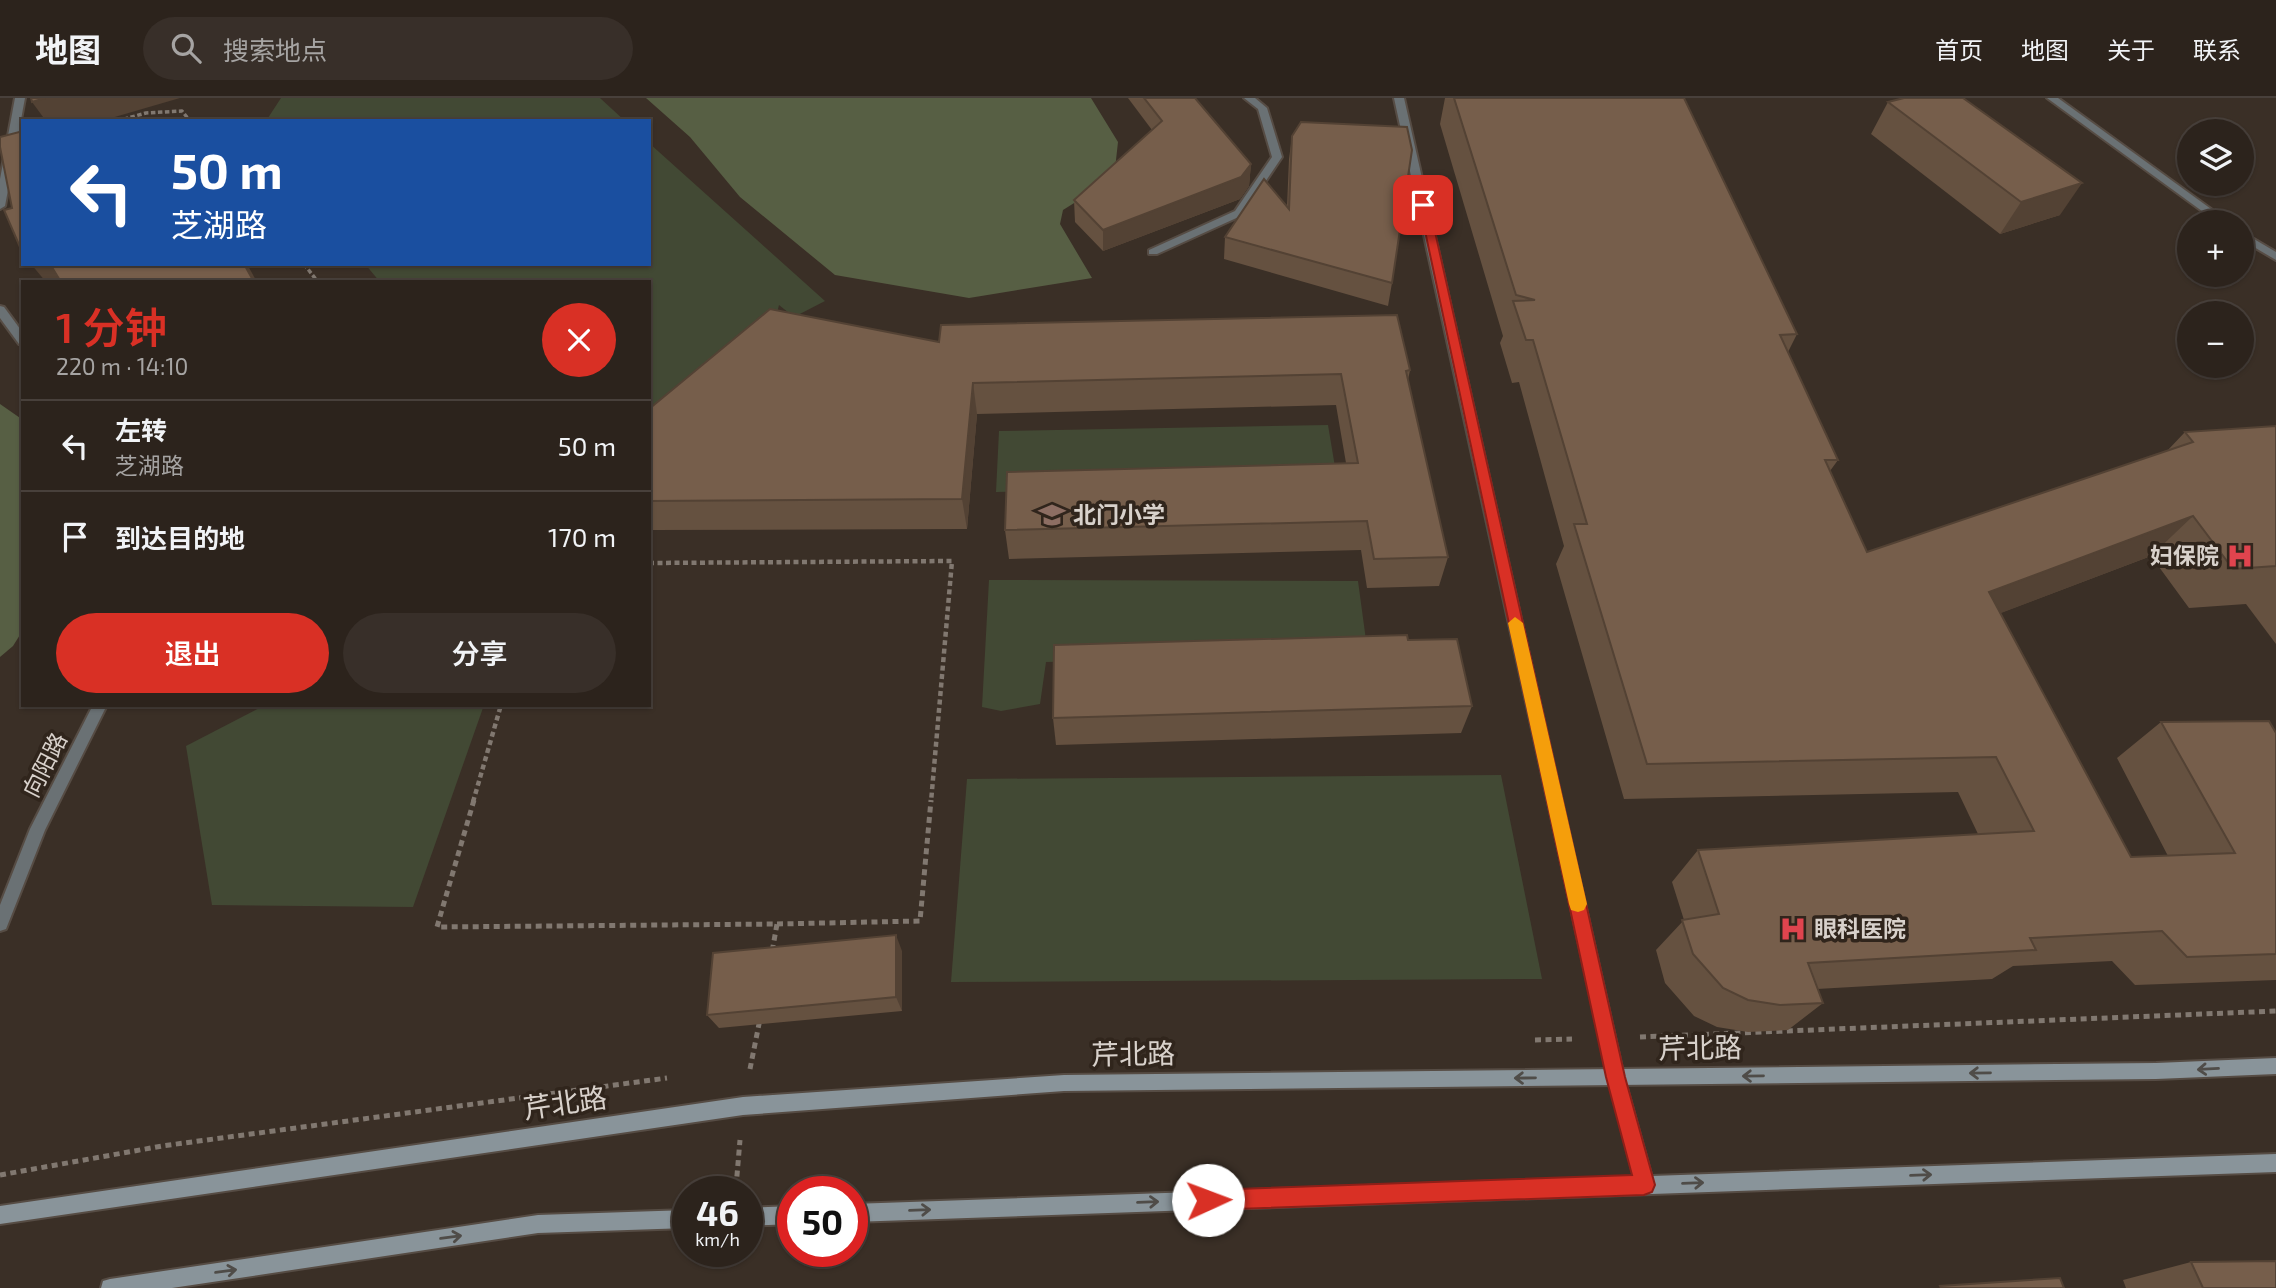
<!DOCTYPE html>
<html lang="zh">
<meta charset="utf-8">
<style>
body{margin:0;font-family:"Exo 2","Noto Sans SC",sans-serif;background:#382f29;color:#f1f3f6;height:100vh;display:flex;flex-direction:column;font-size:26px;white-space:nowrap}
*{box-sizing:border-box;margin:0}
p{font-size:23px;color:#a6a4a3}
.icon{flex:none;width:38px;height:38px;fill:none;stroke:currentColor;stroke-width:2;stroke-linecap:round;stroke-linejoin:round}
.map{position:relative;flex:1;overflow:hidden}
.side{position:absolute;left:21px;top:182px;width:630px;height:427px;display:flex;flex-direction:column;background:#2c231c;border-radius:0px;box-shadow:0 2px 5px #0004,0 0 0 2px #48403b}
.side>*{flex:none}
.top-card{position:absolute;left:21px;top:21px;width:630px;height:147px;border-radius:0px;box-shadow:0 2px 5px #0004,0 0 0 2px #48403b;background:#1a4fa0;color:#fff;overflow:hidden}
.controls{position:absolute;left:2177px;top:21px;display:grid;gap:14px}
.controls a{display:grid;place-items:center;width:77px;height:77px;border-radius:50%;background:#2c231c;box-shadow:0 2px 5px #0004,0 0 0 2px #48403b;font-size:35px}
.speed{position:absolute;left:672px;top:1078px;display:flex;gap:14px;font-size:35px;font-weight:700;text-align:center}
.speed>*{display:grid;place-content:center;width:91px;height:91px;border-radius:50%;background:#2c231c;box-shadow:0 2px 5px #0004,0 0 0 2px #48403b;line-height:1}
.speed small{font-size:18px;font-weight:400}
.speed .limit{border:10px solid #d22;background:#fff;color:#111}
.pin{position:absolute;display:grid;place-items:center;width:60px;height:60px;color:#fff;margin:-30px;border-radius:14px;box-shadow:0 4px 10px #0006}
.me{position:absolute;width:77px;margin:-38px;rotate:88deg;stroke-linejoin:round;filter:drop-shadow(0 0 5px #0008)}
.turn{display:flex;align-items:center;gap:24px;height:147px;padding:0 35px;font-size:32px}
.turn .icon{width:91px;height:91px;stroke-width:2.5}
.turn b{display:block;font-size:49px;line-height:60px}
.round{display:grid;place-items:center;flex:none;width:74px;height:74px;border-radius:37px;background:#382f29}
.summary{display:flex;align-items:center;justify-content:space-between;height:119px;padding:0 35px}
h1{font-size:42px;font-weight:600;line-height:52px;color:#d93025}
.cta{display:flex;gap:14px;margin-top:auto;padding:14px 35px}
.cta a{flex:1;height:80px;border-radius:42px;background:#d93025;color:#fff;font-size:28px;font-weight:600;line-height:80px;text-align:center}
.cta a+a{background:#382f29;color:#f1f3f6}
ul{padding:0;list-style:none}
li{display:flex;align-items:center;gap:21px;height:91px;padding:0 35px;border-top:2px solid #48403b}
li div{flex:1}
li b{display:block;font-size:26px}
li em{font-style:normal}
header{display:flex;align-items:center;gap:42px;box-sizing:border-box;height:98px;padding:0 35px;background:#2c231c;border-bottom:2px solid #48403b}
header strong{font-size:33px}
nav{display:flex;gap:38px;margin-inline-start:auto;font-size:24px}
.search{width:490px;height:63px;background:#382f29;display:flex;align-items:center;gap:18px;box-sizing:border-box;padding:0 24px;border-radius:38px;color:#a6a4a3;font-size:26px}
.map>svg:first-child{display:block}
.green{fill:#424934}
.forest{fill:#575f44}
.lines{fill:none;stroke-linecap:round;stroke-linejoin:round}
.service-casing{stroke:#564c44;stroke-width:4}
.minor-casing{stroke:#564c44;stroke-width:4}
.tertiary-casing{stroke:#564c44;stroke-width:4}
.secondary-casing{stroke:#564c44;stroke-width:4}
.path-far2{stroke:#817870;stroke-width:3.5;stroke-dasharray:4.5 2.5;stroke-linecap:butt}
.path-far1{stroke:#817870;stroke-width:4.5;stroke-dasharray:5 3.5;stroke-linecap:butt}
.path{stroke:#817870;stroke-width:5;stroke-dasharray:6 4.5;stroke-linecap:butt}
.service{fill:#6a7174;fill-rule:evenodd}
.minor{fill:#6a7174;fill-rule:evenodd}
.tertiary{fill:#6a7174;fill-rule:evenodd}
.secondary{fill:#89949a;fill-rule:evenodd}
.wall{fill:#655140}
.shaded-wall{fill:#534234}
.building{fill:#765e4b;stroke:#534234;stroke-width:2}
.oneway{stroke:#4f4c48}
.route{fill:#d93025;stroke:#8d1f18;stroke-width:2}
.slow{fill:#f59e0b}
.labels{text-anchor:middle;stroke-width:7;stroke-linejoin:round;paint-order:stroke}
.poi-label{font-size:23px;font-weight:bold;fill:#d8d1cb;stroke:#30251c;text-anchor:start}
.street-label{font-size:23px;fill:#d8d1cb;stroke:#30251c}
.near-street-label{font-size:28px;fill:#d8d1cb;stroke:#30251c}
</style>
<header>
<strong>地图</strong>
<div class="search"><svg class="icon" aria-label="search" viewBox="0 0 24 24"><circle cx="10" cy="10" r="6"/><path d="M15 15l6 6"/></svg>搜索地点</div>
<nav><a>首页</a><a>地图</a><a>关于</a><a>联系</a></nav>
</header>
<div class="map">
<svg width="2276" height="1190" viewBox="0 0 2276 1190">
<rect width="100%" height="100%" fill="#3a2f26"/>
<g class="green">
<polygon points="281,0 600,0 625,23 266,23"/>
<polygon points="649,45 825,203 794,219 779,207 773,231 649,326 649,184 380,184 365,166 649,166"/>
<polygon points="1328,327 1338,387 996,394 999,333"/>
<polygon points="989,482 1358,483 1368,557 1046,564 1040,606 1001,613 982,609"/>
<polygon points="265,607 484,607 413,809 212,807 186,648"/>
<polygon points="1501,677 1542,881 951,884 967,681"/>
</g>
<g class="forest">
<polygon points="646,0 1091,0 1118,44 1114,80 1063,112 1060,126 1092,180 969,200 835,177 740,99 690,39"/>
<polygon points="0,306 23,322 23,532 13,548 0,559"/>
</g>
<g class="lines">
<g class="service-casing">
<polygon id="service" points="1244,0 1255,0 1267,10 1282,59 1243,117 1157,156 1149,156 1149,152 1235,113 1272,59 1258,11"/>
</g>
<g class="minor-casing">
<g id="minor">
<polygon points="15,0 25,0 5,108 0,111 0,81"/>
<polygon points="1394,0 1404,0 1624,979 1654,1087 1651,1093 1645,1096 1639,1093 1636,1087 1608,979"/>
<polygon points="0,208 4,209 23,235 23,247 19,246 0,220"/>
<polygon points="93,607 107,607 45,732 6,831 0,833 0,807 30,731"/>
</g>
</g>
<g class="tertiary-casing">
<g id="tertiary">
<polygon points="2047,0 2058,0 2229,124 2217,124"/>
<polygon points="2242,134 2276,154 2276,162 2242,142"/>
</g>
</g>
<g class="secondary-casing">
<g id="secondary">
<polygon points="2276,960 2276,976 2156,981 1064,993 743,1017 0,1126 0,1108 743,999 1064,977 2156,965"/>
<polygon points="2276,1056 2276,1074 852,1124 852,1106"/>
<polygon points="793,1108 793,1126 747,1128 747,1110"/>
<polygon points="688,1112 688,1130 538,1135 172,1190 101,1190 103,1183 110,1181 538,1117"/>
</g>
</g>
<g class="path-far2">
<polyline points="117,23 146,15 182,13 190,23"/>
<polyline points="304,166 318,184"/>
</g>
<g class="path-far1">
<polyline points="649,465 952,463 931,704"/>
<polyline points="473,704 501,607"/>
</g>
<g class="path">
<polyline points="474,702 437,829 777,826 772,854"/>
<polyline points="777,826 920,823 931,702"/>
<polyline points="1640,939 2276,913"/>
<polyline points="1535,942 1572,941"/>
<polyline points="750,971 760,921"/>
<polyline points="0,1077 162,1048 667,980"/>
<polyline points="736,1089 740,1042"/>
</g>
<use href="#service" class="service"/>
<use href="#minor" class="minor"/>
<use href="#tertiary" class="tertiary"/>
<use href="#secondary" class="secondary"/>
</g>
<g class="wall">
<polygon points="1128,0 1195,0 1251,66 1249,88 1240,101 1103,153 1075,124 1074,102 1152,32"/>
<polygon points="1445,0 1684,0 1797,236 1788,254 1838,362 1830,373 1867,454 2167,353 2185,334 2276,328 2276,546 2246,506 2189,510 2151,458 2000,515 2131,759 2168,758 2117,660 2161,624 2276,635 2276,882 2135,887 2112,863 2013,868 1992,881 1817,891 1823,905 1788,932 1748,934 1717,929 1694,918 1665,885 1656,852 1684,822 1672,784 1698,752 1978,736 1958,694 1624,701 1556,466 1564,448 1519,284 1512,285 1500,245 1503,238 1440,26"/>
<polygon points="1888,4 2060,117 2000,136 1871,36"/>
<polygon points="1292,38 1392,185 1388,208 1224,161 1225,139 1287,109 1289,61"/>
<polygon points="939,244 1410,272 1408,282 1448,459 1439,488 1367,490 1361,452 1009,461 1005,432 1346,365 1336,307 977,316 967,431 649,432 649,311"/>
<polygon points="1408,542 1472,608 1461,635 1056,647 1053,620"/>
<polygon points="902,853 902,913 719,930 707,917"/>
<polygon points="2191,1164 2276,1190 2126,1190 2123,1182"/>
</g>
<g class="shaded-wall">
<polygon points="45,0 180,0 101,23 46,23 32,4"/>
<polygon points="1251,66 1249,88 1240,101 1103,153 1103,132"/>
<polygon points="2082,85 2060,117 2000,136 2021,104"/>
<polygon points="31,166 54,166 66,180 57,184 46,184"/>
<polygon points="244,166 247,166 257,184 254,184"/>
<polygon points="973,285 977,316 967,431 962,401"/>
<polygon points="2193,418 2151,458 1954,533 1989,494"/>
<polygon points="896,837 902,853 902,913 896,899"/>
</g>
<g class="building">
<polygon points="31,0 45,0 32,4"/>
<polygon points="1144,0 1195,0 1251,66 1241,79 1103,132 1074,102 1162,23"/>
<polygon points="1454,0 1684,0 1797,236 1780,237 1838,362 1825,362 1867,454 2193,344 2185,334 2276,328 2276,468 2233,471 2193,418 1989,494 2131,759 2235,755 2161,624 2269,623 2276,635 2276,856 2187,859 2162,833 2030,840 2036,852 1808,865 1823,905 1780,907 1748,902 1723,890 1693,856 1682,822 1719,816 1698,752 2034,733 1996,659 1647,666 1574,426 1587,426 1533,242 1526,242 1513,203 1535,202 1516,197"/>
<polygon points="1904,0 1963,0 2082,85 2021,104 1888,4"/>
<polygon points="1301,24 1407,29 1412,52 1392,185 1225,139 1264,81 1289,111 1292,38"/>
<polygon points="23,33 23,156 4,112 12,110 0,49 0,39"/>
<polygon points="50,166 244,166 254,184 129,184 127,182 122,184 61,184"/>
<polygon points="770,211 939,244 941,227 1397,217 1410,272 1406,273 1448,459 1374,461 1367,423 1005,432 1007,374 1358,365 1341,276 973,285 962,401 649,403 649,311"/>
<polygon points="1407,537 1408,542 1457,541 1472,608 1053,620 1054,547"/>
<polygon points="896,837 896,899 707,917 713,855"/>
<polygon points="2276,1163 2276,1190 2203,1190 2191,1164"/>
<polygon points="2060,1180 2064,1190 1941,1190 1940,1188"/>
</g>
<defs><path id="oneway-shaft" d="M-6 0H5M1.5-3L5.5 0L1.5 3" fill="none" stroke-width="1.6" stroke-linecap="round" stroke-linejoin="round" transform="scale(1.75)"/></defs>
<g class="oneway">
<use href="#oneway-shaft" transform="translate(2208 971) rotate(177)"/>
<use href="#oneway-shaft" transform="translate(1980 975) rotate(179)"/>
<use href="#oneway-shaft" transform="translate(1753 978) rotate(179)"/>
<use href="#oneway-shaft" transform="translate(1525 980) rotate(179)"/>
<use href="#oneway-shaft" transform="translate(1921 1077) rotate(-2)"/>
<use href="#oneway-shaft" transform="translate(1693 1085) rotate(-2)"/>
<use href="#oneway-shaft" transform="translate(1148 1104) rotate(-2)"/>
<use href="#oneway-shaft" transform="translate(920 1112) rotate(-2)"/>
<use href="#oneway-shaft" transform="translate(451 1139) rotate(-8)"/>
<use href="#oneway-shaft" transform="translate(226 1173) rotate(-8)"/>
</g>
<polygon class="route" points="1419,105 1429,107 1625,979 1655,1087 1652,1094 1644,1097 1208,1112 1200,1109 1197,1102 1200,1095 1208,1092 1632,1077 1606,979"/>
<polygon class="slow" points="1515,519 1523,525 1587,806 1584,812 1578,814 1571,812 1569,806 1508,525"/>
<defs>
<g id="school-bare" transform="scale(2.1)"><path d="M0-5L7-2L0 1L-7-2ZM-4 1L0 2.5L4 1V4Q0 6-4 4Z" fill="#8d6e63" stroke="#30251c" stroke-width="2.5" paint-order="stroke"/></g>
<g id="hospital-bare" transform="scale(2.1)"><path d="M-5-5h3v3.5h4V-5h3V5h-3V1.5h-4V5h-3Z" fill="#e0444e" stroke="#30251c" stroke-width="2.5" paint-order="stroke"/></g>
</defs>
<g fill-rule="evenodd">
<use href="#school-bare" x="1052" y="417"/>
<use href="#hospital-bare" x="2240" y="458"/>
<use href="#hospital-bare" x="1793" y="831"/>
</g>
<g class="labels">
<g class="poi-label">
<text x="1073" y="425">北门小学</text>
<text x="2219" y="466" text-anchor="end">妇保院</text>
<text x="1814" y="839">眼科医院</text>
</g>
<g class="street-label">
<text transform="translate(45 667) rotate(-63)" y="8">向阳路</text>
</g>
<g class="near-street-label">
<text transform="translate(1700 950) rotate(-1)" y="10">芹北路</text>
<text transform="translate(1133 956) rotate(-1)" y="10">芹北路</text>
<text transform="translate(565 1005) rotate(-8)" y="10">芹北路</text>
</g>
</g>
</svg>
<div class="controls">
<a><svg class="icon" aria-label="layers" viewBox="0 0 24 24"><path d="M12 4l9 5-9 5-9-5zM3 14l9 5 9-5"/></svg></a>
<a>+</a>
<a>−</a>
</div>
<div class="speed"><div>46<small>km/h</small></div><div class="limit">50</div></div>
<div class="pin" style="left:1423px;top:107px;background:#d93025"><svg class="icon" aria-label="arrive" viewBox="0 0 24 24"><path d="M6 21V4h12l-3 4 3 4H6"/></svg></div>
<svg class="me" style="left:1208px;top:1102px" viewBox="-20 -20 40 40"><circle r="19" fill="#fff"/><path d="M0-13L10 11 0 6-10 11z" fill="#d93025"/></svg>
<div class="top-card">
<div class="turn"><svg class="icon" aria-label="left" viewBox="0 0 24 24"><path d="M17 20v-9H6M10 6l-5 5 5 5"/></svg><div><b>50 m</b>芝湖路</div></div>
</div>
<section class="side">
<div class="summary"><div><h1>1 分钟</h1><p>220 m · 14:10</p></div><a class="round" style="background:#d93025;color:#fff"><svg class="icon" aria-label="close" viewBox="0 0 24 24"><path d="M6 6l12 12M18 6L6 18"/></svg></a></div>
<ul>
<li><svg class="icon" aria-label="left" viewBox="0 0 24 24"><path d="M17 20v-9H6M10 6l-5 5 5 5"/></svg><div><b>左转</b><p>芝湖路</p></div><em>50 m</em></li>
<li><svg class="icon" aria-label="arrive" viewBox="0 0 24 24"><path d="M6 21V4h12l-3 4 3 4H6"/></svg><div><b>到达目的地</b></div><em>170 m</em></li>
</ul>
<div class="cta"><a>退出</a><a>分享</a></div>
</section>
</div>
